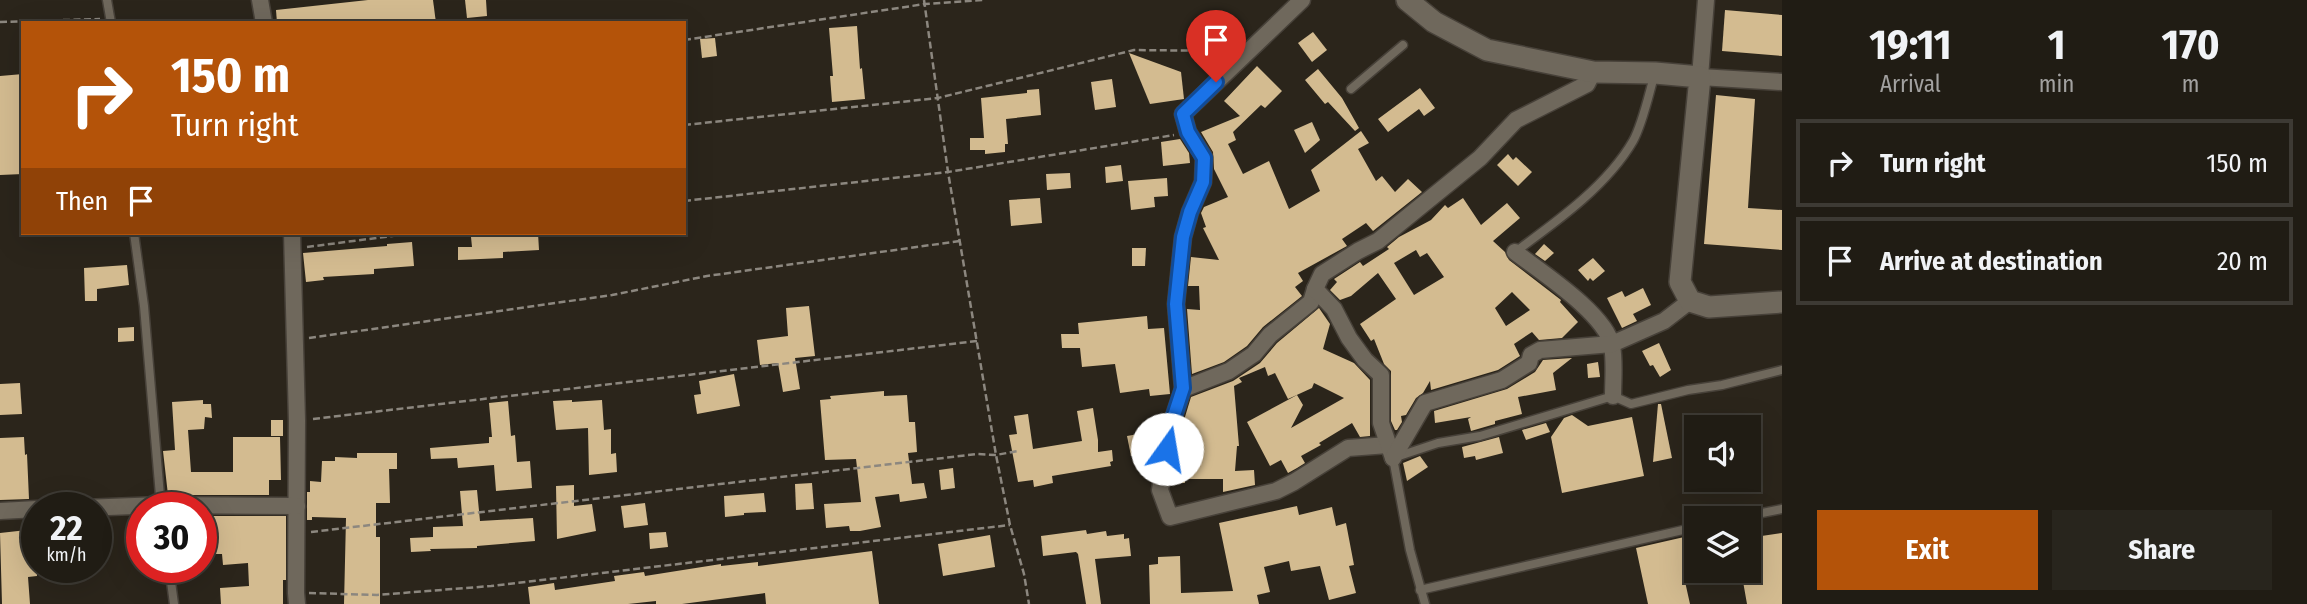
<!DOCTYPE html>
<style>
body{margin:0;font-family:"Fira Sans Condensed",sans-serif;background:#28251d;color:#f1f3f6;height:100vh;display:flex;flex-direction:column;font-size:26px;white-space:nowrap}
*{box-sizing:border-box;margin:0}
p{font-size:23px;color:#a2a1a0}
.icon{flex:none;width:38px;height:38px;fill:none;stroke:currentColor;stroke-width:2;stroke-linecap:round;stroke-linejoin:round}
.map{position:relative;flex:1;overflow:hidden}
.sheet{display:flex;flex-direction:column;background:#201c14;width:525px}
.sheet>*{flex:none}
.banner{position:absolute;left:21px;top:21px;width:665px;height:214px;border-radius:0px;box-shadow:0 7px 28px #0002,0 0 0 2px #3d3a34;background:#b45309;color:#fff;overflow:hidden}
.controls{position:absolute;left:1684px;top:415px;display:grid;gap:14px}
.controls a{display:grid;place-items:center;width:77px;height:77px;border-radius:0px;background:#201c14;box-shadow:0 7px 28px #0002,0 0 0 2px #3d3a34;font-size:35px}
.speed{position:absolute;left:21px;top:492px;display:flex;gap:14px;font-size:35px;font-weight:700;text-align:center}
.speed>*{display:grid;place-content:center;width:91px;height:91px;border-radius:50%;background:#201c14;box-shadow:0 7px 28px #0002,0 0 0 2px #3d3a34;line-height:1}
.speed small{font-size:18px;font-weight:400}
.speed .limit{border:10px solid #d22;background:#fff;color:#111}
.pin{position:absolute;display:grid;place-items:center;width:60px;height:60px;color:#fff;margin:-72px -30px;border-radius:50% 50% 50% 0;rotate:-45deg;box-shadow:0 0 7px #0007}
.pin .icon{rotate:45deg}
.me{position:absolute;width:77px;margin:-38px;rotate:13deg;stroke-linejoin:round;filter:drop-shadow(0 0 5px #0008)}
.turn{display:flex;align-items:center;gap:24px;height:147px;padding:0 35px;font-size:32px}
.turn .icon{width:91px;height:91px;stroke-width:2.5}
.turn b{display:block;font-size:49px;line-height:60px}
.then{display:flex;align-items:center;height:66px;padding:0 35px;background:#0003;gap:14px;font-size:26px}
.eta{display:flex;justify-content:space-evenly;align-items:center;height:119px;text-align:center}
.eta b{font-size:42px;font-weight:700;line-height:49px}
.cta{display:flex;gap:14px;margin-top:auto;padding:14px 35px}
.cta a{flex:1;height:80px;border-radius:0px;background:#b45309;color:#fff;font-size:28px;font-weight:700;line-height:80px;text-align:center}
.cta a+a{background:#28251d;color:#f1f3f6}
ul{padding:0;list-style:none}
li{display:flex;align-items:center;gap:21px;height:88px;margin:0 14px 10px;padding:0 21px;border:4px solid #3d3a34;border-radius:0px}
li div{flex:1}
li b{display:block;font-size:26px}
li em{font-style:normal}
main{display:flex;flex:1;min-height:0}
.map>svg:first-child{display:block}
.building{fill:#d3bb90;fill-rule:evenodd}
.lines{fill:none;stroke-linecap:round;stroke-linejoin:round}
.service-casing{stroke:#474139;stroke-width:11}
.minor-casing{stroke:#474139;stroke-width:19}
.tertiary-casing{stroke:#474139;stroke-width:24}
.path{stroke:#8c877f;stroke-width:2.5;stroke-dasharray:7 3.5;stroke-linecap:butt}
.service{stroke:#6f685c;stroke-width:8}
.minor{stroke:#6f685c;stroke-width:16}
.tertiary{stroke:#6f685c;stroke-width:21}
.route-casing{stroke:#114b97;stroke-width:18}
.route{stroke:#1a73e8;stroke-width:12}
</style>
<main>
<div class="map">
<svg width="1782" height="604" viewBox="0 0 1782 604">
<rect width="100%" height="100%" fill="#2b251b"/>
<g class="building">
<polygon points="368,0 433,0 436,23 277,23 276,10"/>
<polygon points="465,0 486,0 487,16 467,18"/>
<polygon points="1725,10 1782,15 1782,56 1722,51"/>
<polygon points="857,26 860,69 862,68 865,99 832,102 830,76 833,76 829,28"/>
<polygon points="1313,32 1327,50 1312,62 1298,43"/>
<polygon points="715,38 717,56 702,58 700,39"/>
<polygon points="1129,53 1181,72 1184,99 1150,104"/>
<polygon points="1257,66 1282,91 1265,108 1261,105 1233,132 1236,140 1228,144 1243,174 1269,161 1289,209 1320,191 1311,170 1361,131 1369,143 1358,149 1376,181 1382,176 1395,192 1408,179 1422,192 1373,231 1366,223 1342,239 1347,246 1298,273 1303,281 1295,287 1302,296 1263,327 1247,346 1224,362 1192,374 1187,309 1200,310 1199,286 1188,286 1191,257 1219,260 1203,228 1206,227 1201,213 1204,207 1228,197 1214,169 1213,152 1201,132 1240,116 1224,101"/>
<polygon points="1318,69 1342,98 1359,128 1355,131 1328,102 1325,104 1305,80"/>
<polygon points="23,74 23,174 0,175 0,76"/>
<polygon points="1112,79 1116,107 1095,110 1091,82"/>
<polygon points="1420,88 1435,108 1424,116 1419,109 1388,132 1378,119"/>
<polygon points="1039,89 1041,115 1006,119 1008,144 1005,144 1005,152 985,154 985,150 970,150 970,138 984,138 981,98 1027,93 1027,90"/>
<polygon points="1716,95 1755,99 1748,208 1782,210 1782,250 1704,244"/>
<polygon points="1312,122 1320,140 1305,153 1294,130"/>
<polygon points="1180,139 1189,153 1190,163 1163,166 1161,142"/>
<polygon points="1508,154 1513,160 1516,157 1532,172 1518,186 1497,165"/>
<polygon points="1121,165 1123,181 1106,183 1105,167"/>
<polygon points="1070,173 1071,188 1047,190 1046,174"/>
<polygon points="1167,178 1168,196 1154,197 1155,207 1131,210 1128,181"/>
<polygon points="1040,198 1042,223 1011,226 1009,200"/>
<path d="M 1463,198 L 1481,225 L 1507,203 L 1520,218 L 1493,241 L 1505,252 L 1509,260 L 1561,300 L 1560,302 L 1578,322 L 1562,338 L 1539,340 L 1532,332 L 1514,344 L 1520,356 L 1498,370 L 1431,390 L 1430,381 L 1423,393 L 1416,398 L 1406,415 L 1401,416 L 1402,422 L 1397,430 L 1395,430 L 1391,421 L 1391,371 L 1384,364 L 1374,339 L 1371,341 L 1360,324 L 1396,299 L 1378,273 L 1351,296 L 1340,300 L 1330,290 L 1337,282 L 1334,279 L 1360,262 L 1363,266 L 1389,249 L 1387,247 L 1399,237 L 1431,220 L 1445,205 L 1448,208 ZM 1416,250 L 1420,257 L 1427,253 L 1444,277 L 1414,295 L 1394,263 ZM 1512,292 L 1530,310 L 1506,326 L 1495,308 Z"/>
<polygon points="482,233 538,233 539,250 503,252 503,258 458,260 458,247 472,247 471,237 482,236"/>
<polygon points="412,242 414,266 374,269 374,274 323,277 324,280 306,282 303,253 387,246 387,244"/>
<polygon points="1544,244 1554,253 1545,261 1535,254"/>
<polygon points="1132,248 1146,248 1145,266 1132,266"/>
<polygon points="1593,258 1605,271 1593,281 1590,278 1588,281 1578,270"/>
<polygon points="127,265 129,285 97,289 97,301 85,301 84,268"/>
<polygon points="1643,288 1651,305 1633,314 1637,321 1622,328 1607,298 1622,291 1625,297"/>
<polygon points="809,306 815,356 795,358 800,389 783,392 778,363 760,365 757,340 788,336 786,308"/>
<polygon points="1319,308 1330,324 1323,349 1354,363 1370,380 1370,436 1360,437 1352,423 1319,443 1321,445 1301,456 1305,463 1297,468 1288,473 1281,460 1270,466 1247,422 1297,395 1303,405 1291,428 1344,398 1314,383 1312,388 1288,399 1275,373 1268,376 1265,367 1239,378 1242,382 1234,386 1239,446 1237,446 1235,471 1254,470 1255,485 1223,492 1223,479 1185,479 1185,483 1172,483 1181,430 1191,397 1233,381 1260,363 1277,343"/>
<polygon points="1147,316 1148,329 1164,328 1170,394 1150,396 1149,389 1120,393 1115,364 1082,367 1080,348 1062,348 1061,334 1079,334 1078,323"/>
<polygon points="134,327 134,341 118,342 118,328"/>
<polygon points="1659,343 1671,370 1660,377 1653,365 1650,366 1642,351"/>
<polygon points="1572,358 1553,373 1556,390 1518,397 1522,414 1495,421 1495,424 1471,431 1468,419 1471,417 1435,423 1434,411 1507,389 1535,372 1543,360"/>
<polygon points="1598,362 1600,377 1588,378 1587,364"/>
<polygon points="734,374 740,406 697,414 694,395 701,394 699,381"/>
<polygon points="20,383 22,414 0,415 0,384"/>
<polygon points="884,391 884,396 907,395 909,422 915,422 917,452 908,453 912,484 924,483 927,498 900,502 899,494 875,497 881,527 860,531 850,531 849,526 826,528 824,504 861,502 856,459 825,460 820,400 831,399 830,396"/>
<polygon points="203,400 203,404 211,404 212,418 205,417 204,429 188,430 191,472 233,472 233,437 280,437 281,480 269,480 269,495 168,495 163,451 175,450 172,402"/>
<polygon points="572,400 572,402 602,400 604,430 611,429 611,454 616,453 617,472 589,475 588,428 556,430 553,401"/>
<polygon points="508,401 511,436 515,435 517,462 530,461 532,488 496,491 494,465 458,468 457,458 431,459 430,448 489,443 489,437 492,437 489,403"/>
<polygon points="1658,404 1661,404 1672,458 1653,462"/>
<polygon points="1093,408 1098,440 1098,452 1112,450 1113,461 1110,462 1111,466 1052,476 1053,483 1034,487 1033,480 1018,482 1009,435 1017,434 1014,416 1028,414 1033,449 1082,441 1077,411"/>
<polygon points="1704,413 1706,425 1687,427 1685,415"/>
<polygon points="1572,415 1588,426 1632,417 1644,476 1562,493 1551,437 1564,418"/>
<rect x="271" y="420" width="12" height="16"/>
<polygon points="1546,423 1550,432 1526,440 1522,430"/>
<polygon points="1155,431 1156,452 1131,456 1127,436"/>
<polygon points="24,437 25,455 27,454 29,499 0,500 0,438"/>
<polygon points="1499,437 1503,453 1476,460 1475,456 1464,458 1462,447"/>
<polygon points="357,453 397,453 397,469 389,469 390,503 376,503 376,537 380,537 380,604 344,604 346,518 312,517 312,520 307,520 307,492 310,492 310,481 321,482 322,461 335,461 335,457 357,458"/>
<polygon points="1420,456 1428,467 1407,481 1403,463"/>
<polygon points="953,468 955,488 941,490 939,470"/>
<polygon points="812,483 814,509 796,510 795,484"/>
<polygon points="574,485 574,506 592,504 596,531 557,539 556,486"/>
<polygon points="477,490 480,521 533,518 535,541 477,546 477,548 430,549 431,551 411,552 410,538 433,537 433,527 463,526 460,491"/>
<polygon points="764,493 766,512 744,513 744,515 725,517 724,496"/>
<polygon points="645,503 648,525 624,528 621,506"/>
<polygon points="1297,506 1299,515 1332,507 1336,526 1346,523 1354,565 1349,566 1356,593 1329,600 1320,566 1291,571 1289,561 1264,567 1270,592 1257,595 1259,604 1150,604 1149,565 1158,564 1158,557 1180,556 1181,593 1233,591 1219,523"/>
<polygon points="201,516 286,516 286,580 283,580 283,604 221,604 220,588 249,586 248,563 223,565 222,554 205,554 204,538 201,538"/>
<polygon points="36,529 37,576 28,577 30,604 2,604 0,533"/>
<polygon points="1086,530 1087,534 1106,531 1107,536 1124,534 1124,539 1129,538 1131,556 1095,559 1101,604 1086,604 1078,554 1076,552 1043,556 1041,536"/>
<polygon points="666,532 668,547 650,549 649,533"/>
<polygon points="1782,533 1782,604 1747,604 1741,570 1748,570 1748,538"/>
<polygon points="990,535 995,567 943,576 938,544"/>
<polygon points="1693,535 1694,542 1696,542 1696,566 1682,568 1690,604 1648,604 1636,548"/>
<polygon points="872,551 879,604 766,604 765,593 682,604 656,604 656,601 628,604 530,604 528,587 554,583 555,590 615,581 614,576 644,572 645,576 721,564 721,566 758,562 758,566"/>
</g>
<g class="lines">
<g class="service-casing">
<g id="service">
<polyline points="107,0 111,23"/>
<polyline points="1351,89 1403,45"/>
<polyline points="134,233 144,306 161,508"/>
<path d="M 1515,252 C 1556,222 1607,186 1633,141 C 1643,123 1649,93 1655,73"/>
<polyline points="1737,518 1782,509"/>
<polyline points="169,567 174,604"/>
<polyline points="1420,590 1696,527"/>
<polyline points="1425,604 1410,550 1393,458 1438,443 1480,436 1613,396 1631,404 1688,390 1722,385 1782,370"/>
</g>
</g>
<g class="minor-casing">
<g id="minor">
<polyline points="260,0 264,23"/>
<polyline points="1302,0 1183,114 1188,132 1204,157 1203,182 1190,212 1183,237 1176,304 1183,389 1170,428 1160,490 1170,517 1276,491 1294,482 1348,448 1388,445"/>
<polyline points="1700,77 1782,82"/>
<polyline points="1700,77 1706,0"/>
<polyline points="292,233 297,421 296,593 297,604"/>
<path d="M 1515,252 C 1541,272 1606,314 1612,346 C 1615,362 1613,380 1613,396"/>
<polyline points="1183,389 1229,371 1254,354 1270,335 1311,302 1315,289"/>
<polyline points="1393,458 1381,423 1381,375 1365,360 1349,338 1334,309 1315,289 1322,274 1358,251 1378,241 1480,158 1516,120 1587,84 1593,72"/>
<polyline points="1393,458 1425,403 1502,380 1529,363 1531,355 1540,350 1612,344 1664,321 1690,301"/>
<polyline points="83,508 160,505 297,506"/>
<polyline points="0,511 37,509"/>
</g>
</g>
<g class="tertiary-casing">
<polyline id="tertiary" points="1407,0 1434,22 1487,50 1593,72 1655,73 1700,77 1680,282 1690,301 1709,307 1782,302"/>
</g>
<g class="path">
<polyline points="924,0 948,172 996,455 1010,525 1024,574 1029,604"/>
<polyline points="0,22 100,19"/>
<polyline points="684,40 925,4 983,0"/>
<polyline points="684,125 938,98 1134,50 1228,51"/>
<polyline points="684,201 948,172 1174,135"/>
<polyline points="307,247 415,233"/>
<polyline points="309,338 612,295 707,276 960,241"/>
<polyline points="313,419 977,341"/>
<polyline points="311,532 977,454 996,455 1018,451"/>
<polyline points="309,593 377,595 491,586 1010,525"/>
</g>
<use href="#service" class="service"/>
<use href="#minor" class="minor"/>
<use href="#tertiary" class="tertiary"/>
</g>
<g class="lines">
<g class="route-casing">
<polyline id="route" points="1167,449 1170,428 1183,388 1176,304 1183,237 1190,212 1203,182 1204,158 1188,132 1183,114 1216,82"/>
</g>
<use href="#route" class="route"/>
</g>
</svg>
<div class="controls">
<a><svg class="icon" aria-label="sound" viewBox="0 0 24 24"><path d="M4 9h4l5-4v14l-5-4H4zM17 9q2 3 0 6"/></svg></a>
<a><svg class="icon" aria-label="layers" viewBox="0 0 24 24"><path d="M12 4l9 5-9 5-9-5zM3 14l9 5 9-5"/></svg></a>
</div>
<div class="speed"><div>22<small>km/h</small></div><div class="limit">30</div></div>
<div class="pin" style="left:1216px;top:82px;background:#d93025"><svg class="icon" aria-label="arrive" viewBox="0 0 24 24"><path d="M6 21V4h12l-3 4 3 4H6"/></svg></div>
<svg class="me" style="left:1167px;top:449px" viewBox="-20 -20 40 40"><circle r="19" fill="#fff"/><path d="M0-13L10 11 0 6-10 11z" fill="#1a73e8"/></svg>
<div class="banner">
<div class="turn"><svg class="icon" aria-label="right" viewBox="0 0 24 24"><path d="M7 20v-9h11M14 6l5 5-5 5"/></svg><div><b>150 m</b>Turn right</div></div>
<div class="then">Then<svg class="icon" aria-label="arrive" viewBox="0 0 24 24"><path d="M6 21V4h12l-3 4 3 4H6"/></svg></div>
</div>
</div>
<section class="sheet">
<div class="eta">
<div><b>19:11</b><p>Arrival</p></div>
<div><b>1</b><p>min</p></div>
<div><b>170</b><p>m</p></div>
</div>
<ul>
<li><svg class="icon" aria-label="right" viewBox="0 0 24 24"><path d="M7 20v-9h11M14 6l5 5-5 5"/></svg><div><b>Turn right</b></div><em>150 m</em></li>
<li><svg class="icon" aria-label="arrive" viewBox="0 0 24 24"><path d="M6 21V4h12l-3 4 3 4H6"/></svg><div><b>Arrive at destination</b></div><em>20 m</em></li>
</ul>
<div class="cta"><a>Exit</a><a>Share</a></div>
</section>
</main>
